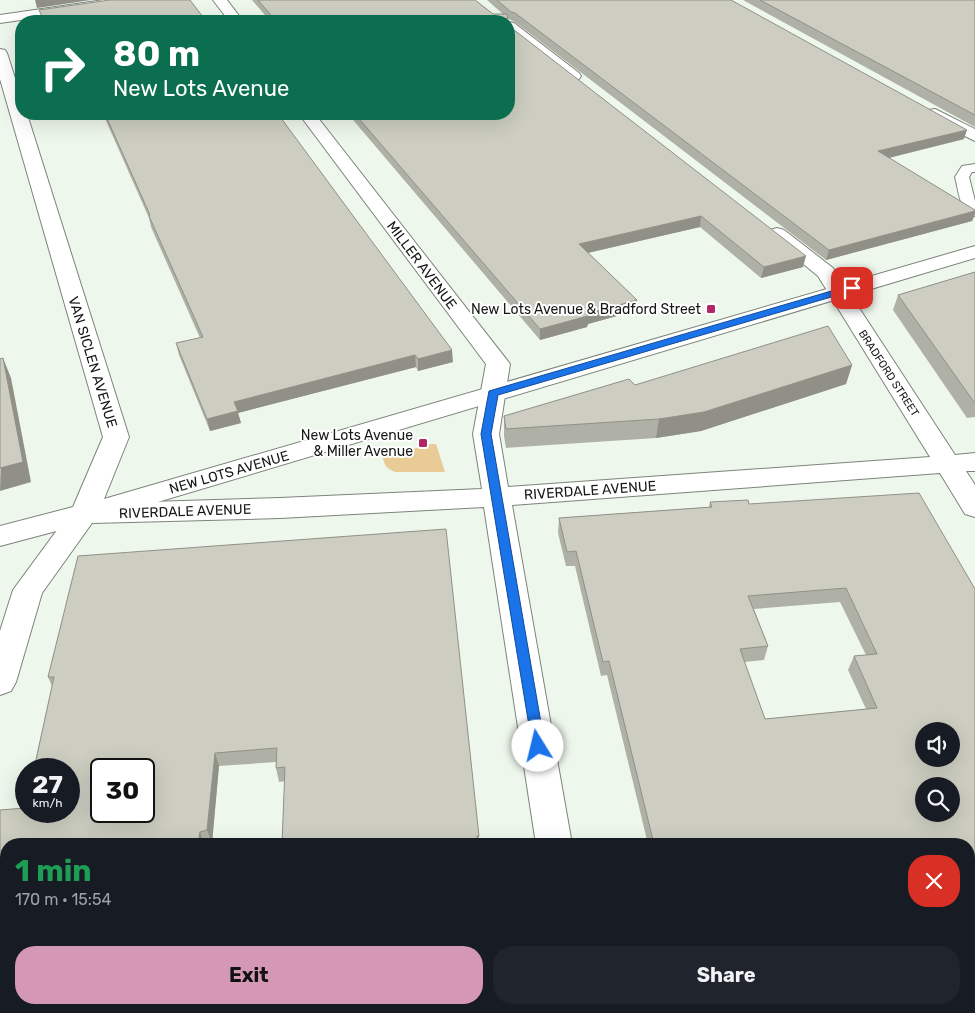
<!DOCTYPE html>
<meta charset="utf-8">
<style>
body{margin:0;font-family:Rubik,sans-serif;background:#20242c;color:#f1f3f6;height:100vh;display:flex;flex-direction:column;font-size:19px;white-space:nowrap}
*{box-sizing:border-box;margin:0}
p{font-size:16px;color:#9ea1a6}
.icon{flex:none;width:28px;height:28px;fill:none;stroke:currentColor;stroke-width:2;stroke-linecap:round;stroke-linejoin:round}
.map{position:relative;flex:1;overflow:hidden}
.drawer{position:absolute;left:0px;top:838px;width:975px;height:176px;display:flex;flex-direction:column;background:#171b24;border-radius:20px 20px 0 0;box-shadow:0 5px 20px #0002}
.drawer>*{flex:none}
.top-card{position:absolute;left:15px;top:15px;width:500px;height:105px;border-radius:20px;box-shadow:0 5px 20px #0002;background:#0b6e4f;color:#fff;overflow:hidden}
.controls{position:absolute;left:915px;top:722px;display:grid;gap:10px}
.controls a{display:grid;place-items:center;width:45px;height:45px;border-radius:50%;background:#171b24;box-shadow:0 5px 20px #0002;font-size:25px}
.speed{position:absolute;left:15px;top:758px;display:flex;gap:10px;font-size:25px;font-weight:700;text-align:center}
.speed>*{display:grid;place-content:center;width:65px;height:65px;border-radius:50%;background:#171b24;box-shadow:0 5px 20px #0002;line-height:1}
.speed small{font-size:12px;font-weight:400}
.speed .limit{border:2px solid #111;border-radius:8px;background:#fff;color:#111}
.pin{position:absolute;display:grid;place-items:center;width:42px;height:42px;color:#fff;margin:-21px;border-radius:10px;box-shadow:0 2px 8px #0006}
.me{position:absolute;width:55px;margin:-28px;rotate:351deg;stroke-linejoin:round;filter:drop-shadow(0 0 4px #0008)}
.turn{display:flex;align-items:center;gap:18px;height:105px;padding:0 15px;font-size:22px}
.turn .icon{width:65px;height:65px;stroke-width:2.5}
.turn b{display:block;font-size:35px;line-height:42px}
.round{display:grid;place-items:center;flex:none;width:52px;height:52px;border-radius:20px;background:#20242c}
.headline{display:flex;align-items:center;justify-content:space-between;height:85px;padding:0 15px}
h1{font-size:30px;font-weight:700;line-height:38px;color:#1e9e55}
.action{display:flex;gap:10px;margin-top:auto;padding:10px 15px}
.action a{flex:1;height:58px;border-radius:20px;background:#d497b5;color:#111;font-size:20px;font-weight:700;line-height:58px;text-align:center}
.action a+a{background:#20242c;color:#f1f3f6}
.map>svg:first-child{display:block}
.green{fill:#e9cb96}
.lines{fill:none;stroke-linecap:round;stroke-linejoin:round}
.lane-casing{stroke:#7c847a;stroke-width:2}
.street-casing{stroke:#7c847a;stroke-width:2}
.secondary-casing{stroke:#7c847a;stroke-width:2}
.lane{fill:#fff;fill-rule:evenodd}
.street{fill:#fff;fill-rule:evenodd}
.secondary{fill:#fff;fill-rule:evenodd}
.wall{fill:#b0b1a6;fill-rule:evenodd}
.shaded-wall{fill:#909087}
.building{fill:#cdcec1;stroke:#909087;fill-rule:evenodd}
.route{fill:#1a73e8;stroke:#114b97}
.poi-dot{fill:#b02666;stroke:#fff;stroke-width:2}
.labels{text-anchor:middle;stroke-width:4;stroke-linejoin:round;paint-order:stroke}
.far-street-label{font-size:11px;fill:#161a16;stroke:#fff}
.street-label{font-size:14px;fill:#161a16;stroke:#fff}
.poi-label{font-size:14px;fill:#161a16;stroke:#fff;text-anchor:end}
</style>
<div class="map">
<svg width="975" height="1013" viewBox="0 0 975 1013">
<rect width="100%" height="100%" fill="#eef7ec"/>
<path class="green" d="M 430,444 L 436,444 L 445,472 L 395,472 C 387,469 384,465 383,458 Z"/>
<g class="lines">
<g class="lane-casing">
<path id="lane" d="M 975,164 L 975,172 L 972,172 L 969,177 L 975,201 L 975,216 C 959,212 959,191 955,177 L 962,166 Z"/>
</g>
<g class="street-casing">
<g id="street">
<polygon points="104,0 140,0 133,4 0,23 0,15"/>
<polygon points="213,0 227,0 243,21 229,21"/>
<polygon points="509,22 514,23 579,73 581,76 579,79 567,79 509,33"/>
<polygon points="935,109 975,129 975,141 929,118 927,114 929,110"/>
<polygon points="299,114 315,114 510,364 499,434 508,487 930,457 818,276 767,234 770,230 777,228 784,230 833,268 955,455 975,453 975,471 966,471 975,485 975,517 965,514 940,473 512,505 572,844 536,844 484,507 280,518 92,523 42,593 16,682 11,691 0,695 0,631 13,590 74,507 84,504 280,498 482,489 473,434 486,364"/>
<polygon points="560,1008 601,1008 603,1013 561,1013"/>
</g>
</g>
<g class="secondary-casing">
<polygon id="secondary" points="0,49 5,50 7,53 21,97 21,114 27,114 129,437 104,499 975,246 975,258 94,521 0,546 0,526 73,507 103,437 0,79"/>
</g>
<use href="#lane" class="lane"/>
<use href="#street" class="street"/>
<use href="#secondary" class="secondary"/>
</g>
<g class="wall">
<polygon points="252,0 475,0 493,14 503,14 487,0 731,0 964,139 889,158 975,210 975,214 972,221 826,260 515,22 507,18 508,21 270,21"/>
<polygon points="743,0 975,0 975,127"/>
<polygon points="103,114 278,114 453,362 418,371 416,367 238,413 241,423 210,431 179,355 176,343 200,338 151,227 149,218"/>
<polygon points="348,114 509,114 803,267 761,278 700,227 588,253 637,300 635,311 588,324 587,327 540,340"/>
<polygon points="975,272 975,417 967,418 893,310 898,295"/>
<polygon points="852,365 846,384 701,431 656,438 506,448 504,436 504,416 635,385"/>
<path d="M 710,502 L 749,504 L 975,589 L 975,970 L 969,956 L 969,844 L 648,844 L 607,675 L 601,676 L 575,566 L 566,566 L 558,533 L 559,518 L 709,507 ZM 840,602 L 866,655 L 854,656 L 848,670 L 866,709 L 765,719 L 744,662 L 764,660 L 768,646 L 754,609 Z"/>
<polygon points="78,556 479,836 479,844 282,844 285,781 279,782 276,768 276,762 219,766 212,843 6,844 6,864 0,865 0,810 25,808 52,686 48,677"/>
<polygon points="677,1008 894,1008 896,1013 678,1013"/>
</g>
<g class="shaded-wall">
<polygon points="35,0 91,0 37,8"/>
<polygon points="967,130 964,139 876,161 878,151"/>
<polygon points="975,211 975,214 972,221 826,260 829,250"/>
<polygon points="701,216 700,227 578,255 579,244"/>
<polygon points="806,256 803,267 761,278 764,267"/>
<polygon points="637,300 635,311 588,324 587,327 540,340 540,329 586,314"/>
<polygon points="452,350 453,362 418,371 418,359"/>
<polygon points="415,355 416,367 238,413 241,423 210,431 207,419 234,402"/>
<polygon points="3,358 11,378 31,482 0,491"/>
<polygon points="852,365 846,384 701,431 656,438 659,419"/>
<polygon points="215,753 219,766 212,843 207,830"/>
<polygon points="200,832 204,844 198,844"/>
<polygon points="152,1008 160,1008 159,1013 152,1013"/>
</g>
<g class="building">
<polygon points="110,0 190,0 206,21 44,21 39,10"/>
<polygon points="258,0 475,0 493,14 507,14 508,21 276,21"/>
<polygon points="497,0 731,0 967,130 878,151 975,210 975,211 829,250 515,13 511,12"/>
<polygon points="760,0 975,0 975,115"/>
<polygon points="509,26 806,256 764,267 701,216 579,244 637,300 586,314 588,316 540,329 355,114 509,114"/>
<polygon points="105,114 278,114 452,350 418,359 415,355 234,402 238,411 207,419 176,343 203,337 149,216 150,215"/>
<polygon points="975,272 975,402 974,402 898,295"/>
<polygon points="828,326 852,365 704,412 659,419 506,429 504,416 629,379 635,385"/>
<polygon points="3,358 23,462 0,468 0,359"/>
<path d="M 919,493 L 975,589 L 975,937 L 969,924 L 969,844 L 654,844 L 609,661 L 603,662 L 576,551 L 567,552 L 559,518 L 712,507 L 710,502 L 748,500 L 749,504 ZM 846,588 L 877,654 L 854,656 L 877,708 L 765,719 L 740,649 L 768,646 L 748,596 ZM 924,731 L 951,731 L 951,759 L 924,759 ZM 924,786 L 951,786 L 951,814 L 924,814 Z"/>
<path d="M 446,529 L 479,836 L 477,836 L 478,844 L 282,844 L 285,767 L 276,768 L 277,748 L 215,753 L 207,830 L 200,832 L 198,844 L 6,844 L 6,850 L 0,851 L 0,810 L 25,808 L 26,801 L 26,811 L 69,811 L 69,769 L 34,769 L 54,677 L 48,677 L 78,556 ZM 101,769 L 144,769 L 144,811 L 101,811 Z"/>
<polygon points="6,875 6,1008 152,1008 152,1012 142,1013 0,1013 0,901"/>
<polygon points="275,1008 496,1008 497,1013 275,1013"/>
<polygon points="684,1008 894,1008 896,1013 685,1013"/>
</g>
<polygon class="route" points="852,285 855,286 855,290 498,395 491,434 545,746 543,750 538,752 533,750 481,434 489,391"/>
<g class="poi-dot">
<rect x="706" y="304" width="10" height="10" rx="2.5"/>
<rect x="418" y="438" width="10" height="10" rx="2.5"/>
</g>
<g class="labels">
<g class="far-street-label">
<text transform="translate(889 373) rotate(57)" y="4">BRADFORD STREET</text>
</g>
<g class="street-label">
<text transform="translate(422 265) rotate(53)" y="5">MILLER AVENUE</text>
<text transform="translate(93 362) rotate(73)" y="5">VAN SICLEN AVENUE</text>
<text transform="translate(229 472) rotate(-16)" y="5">NEW LOTS AVENUE</text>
<text transform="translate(590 490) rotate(-4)" y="5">RIVERDALE AVENUE</text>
<text transform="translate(185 511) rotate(-2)" y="5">RIVERDALE AVENUE</text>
</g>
<g class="poi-label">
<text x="701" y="314">New Lots Avenue &amp; Bradford Street</text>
<text x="413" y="440">New Lots Avenue<tspan x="413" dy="16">&amp; Miller Avenue</tspan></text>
</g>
</g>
</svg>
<div class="controls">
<a><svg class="icon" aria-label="sound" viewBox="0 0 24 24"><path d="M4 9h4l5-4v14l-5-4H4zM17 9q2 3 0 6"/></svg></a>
<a><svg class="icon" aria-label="search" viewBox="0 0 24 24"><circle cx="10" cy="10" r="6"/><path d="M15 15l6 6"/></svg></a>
</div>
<div class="speed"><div>27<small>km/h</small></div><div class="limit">30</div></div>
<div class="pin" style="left:852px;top:288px;background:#d93025"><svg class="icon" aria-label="arrive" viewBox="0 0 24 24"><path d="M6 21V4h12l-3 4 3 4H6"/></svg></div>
<svg class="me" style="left:538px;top:746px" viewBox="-20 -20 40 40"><circle r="19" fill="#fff"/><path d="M0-13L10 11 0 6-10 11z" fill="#1a73e8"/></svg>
<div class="top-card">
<div class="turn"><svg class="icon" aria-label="right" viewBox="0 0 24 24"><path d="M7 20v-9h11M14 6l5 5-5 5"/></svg><div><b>80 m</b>New Lots Avenue</div></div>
</div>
<section class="drawer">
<div class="headline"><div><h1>1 min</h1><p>170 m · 15:54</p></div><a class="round" style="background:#d93025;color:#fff"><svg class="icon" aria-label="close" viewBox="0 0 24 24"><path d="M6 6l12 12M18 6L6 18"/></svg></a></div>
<div class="action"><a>Exit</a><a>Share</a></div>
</section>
</div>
